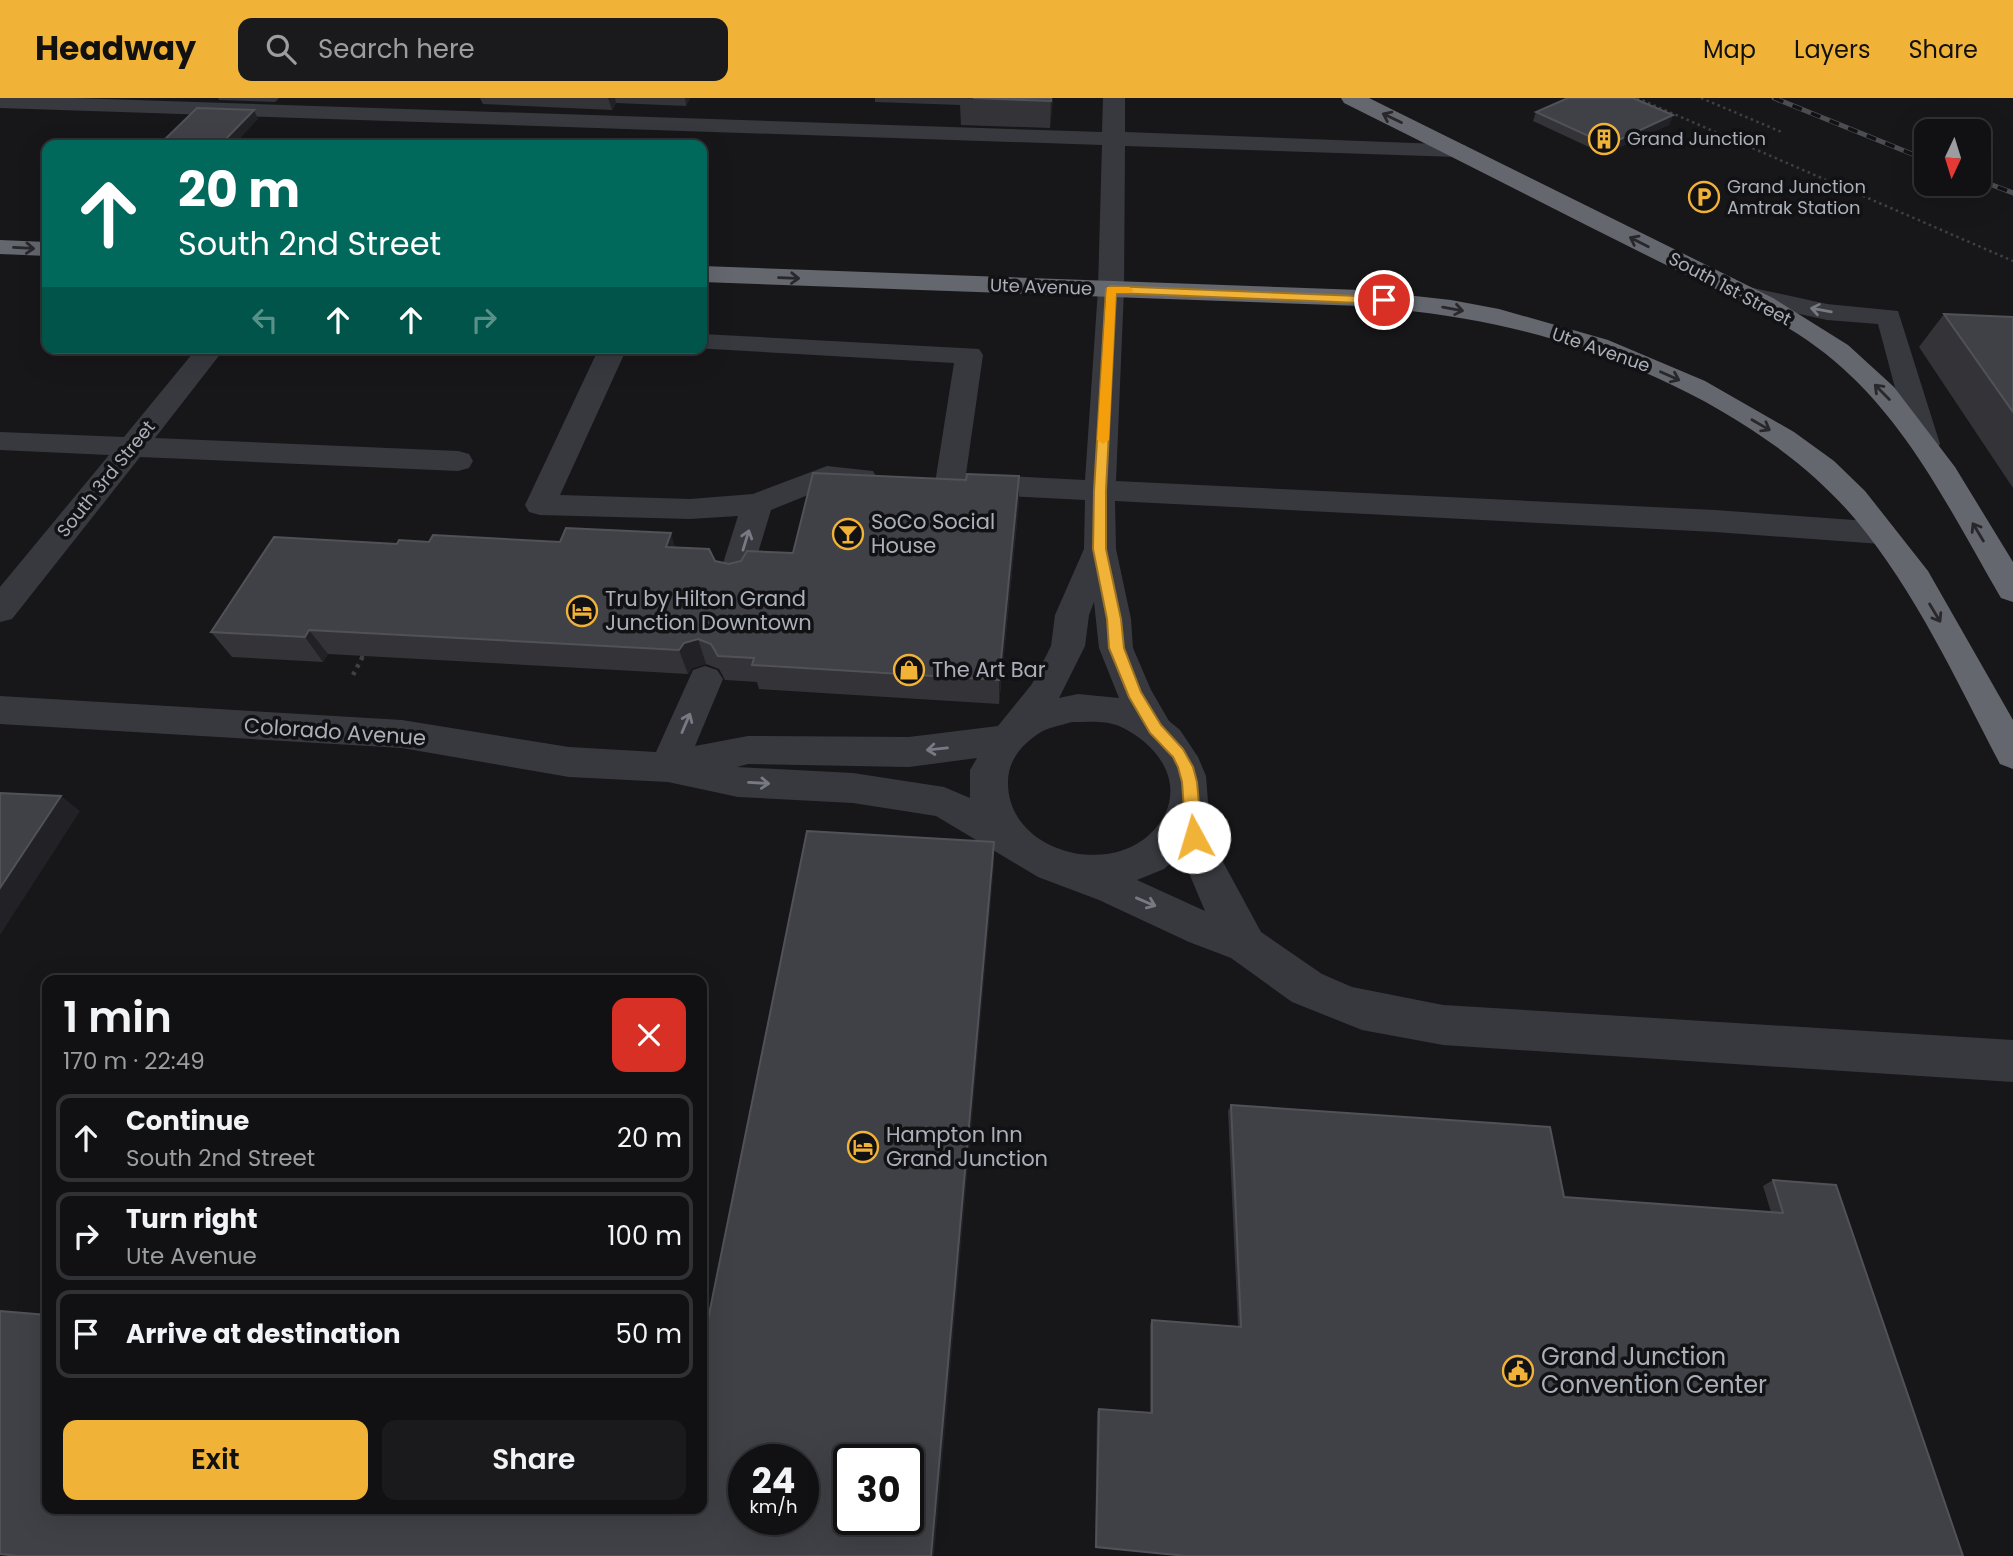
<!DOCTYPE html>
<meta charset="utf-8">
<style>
body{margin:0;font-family:Poppins,sans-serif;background:#1a1a1d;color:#f1f3f6;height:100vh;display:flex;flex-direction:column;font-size:26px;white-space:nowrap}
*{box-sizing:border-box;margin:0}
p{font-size:23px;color:#9c9da0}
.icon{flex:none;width:38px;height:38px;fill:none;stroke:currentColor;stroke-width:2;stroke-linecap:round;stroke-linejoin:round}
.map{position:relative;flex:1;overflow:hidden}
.panel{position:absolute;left:42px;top:877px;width:665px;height:539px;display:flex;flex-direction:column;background:#111114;border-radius:14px;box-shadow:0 7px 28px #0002,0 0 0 2px #303134}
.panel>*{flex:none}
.banner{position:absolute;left:42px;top:42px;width:665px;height:214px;border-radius:14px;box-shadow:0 7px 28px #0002,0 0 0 2px #303134;background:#00695c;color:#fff;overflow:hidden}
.needle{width:46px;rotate:184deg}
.buttons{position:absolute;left:1914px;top:21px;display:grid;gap:14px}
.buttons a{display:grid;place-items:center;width:77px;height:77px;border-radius:14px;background:#111114;box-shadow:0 7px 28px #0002,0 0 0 2px #303134;font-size:35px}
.speed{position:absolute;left:728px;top:1346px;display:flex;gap:14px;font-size:35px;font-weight:700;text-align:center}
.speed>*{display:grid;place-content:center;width:91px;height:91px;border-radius:50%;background:#111114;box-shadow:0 7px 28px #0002,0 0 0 2px #303134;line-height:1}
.speed small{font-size:18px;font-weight:400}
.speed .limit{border:4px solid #111;border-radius:10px;background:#fff;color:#111}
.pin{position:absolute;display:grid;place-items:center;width:60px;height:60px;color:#fff;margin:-30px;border:4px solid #fff;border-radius:50%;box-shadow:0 2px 7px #0007}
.me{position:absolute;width:77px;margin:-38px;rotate:354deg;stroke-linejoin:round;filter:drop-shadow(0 0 5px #0008)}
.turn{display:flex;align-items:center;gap:24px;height:147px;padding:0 21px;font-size:32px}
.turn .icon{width:91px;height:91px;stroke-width:2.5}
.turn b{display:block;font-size:49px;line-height:60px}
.lanes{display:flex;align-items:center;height:66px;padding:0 21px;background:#0003;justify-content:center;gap:35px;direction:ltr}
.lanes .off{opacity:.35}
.round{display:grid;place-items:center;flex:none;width:74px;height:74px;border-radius:14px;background:#1a1a1d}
.summary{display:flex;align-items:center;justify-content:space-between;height:119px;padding:0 21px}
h1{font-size:42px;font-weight:600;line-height:52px}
.cta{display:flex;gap:14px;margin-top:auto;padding:14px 21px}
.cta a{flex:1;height:80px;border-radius:14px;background:#f1b238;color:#111;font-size:28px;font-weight:600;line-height:80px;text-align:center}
.cta a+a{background:#1a1a1d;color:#f1f3f6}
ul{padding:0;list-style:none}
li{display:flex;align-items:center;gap:21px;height:88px;margin:0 14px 10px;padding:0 7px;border:4px solid #303134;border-radius:14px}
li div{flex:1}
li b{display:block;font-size:26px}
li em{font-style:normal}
header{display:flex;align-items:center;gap:42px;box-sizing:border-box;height:98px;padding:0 35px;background:#f1b238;color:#111}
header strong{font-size:33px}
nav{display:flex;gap:38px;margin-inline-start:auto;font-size:24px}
.search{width:490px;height:63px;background:#1a1a1d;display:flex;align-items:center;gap:18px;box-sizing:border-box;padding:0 24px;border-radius:14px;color:#9c9da0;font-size:26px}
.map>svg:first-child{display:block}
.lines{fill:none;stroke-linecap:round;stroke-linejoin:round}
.path-far2{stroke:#3e4046;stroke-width:2.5;stroke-dasharray:2.5 3.5;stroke-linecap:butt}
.path-far1{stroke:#3e4046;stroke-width:3.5;stroke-dasharray:2.5 4.5;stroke-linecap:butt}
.path{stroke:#3e4046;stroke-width:4.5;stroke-dasharray:3.5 5;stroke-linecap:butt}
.minor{fill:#38393f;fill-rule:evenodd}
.highway{fill:#65676f;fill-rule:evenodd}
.rail-casing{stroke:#4b4d53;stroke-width:5}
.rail{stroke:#121215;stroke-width:3.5;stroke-dasharray:10;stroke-linecap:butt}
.wall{fill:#333338}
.shaded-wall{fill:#222226}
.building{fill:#404146;stroke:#505258;stroke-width:2;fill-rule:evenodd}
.oneway{stroke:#27272c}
.oneway2{stroke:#777a82}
.route{fill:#f1b238;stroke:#9d7424;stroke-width:2}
.slow{fill:#f59e0b}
.labels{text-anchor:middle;stroke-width:7;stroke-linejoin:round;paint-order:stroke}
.far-poi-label{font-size:18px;fill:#aaafb9;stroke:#121215;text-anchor:start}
.far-street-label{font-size:18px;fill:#aaafb9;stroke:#121215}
.poi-label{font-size:21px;fill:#aaafb9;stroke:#121215;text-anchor:start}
.street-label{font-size:21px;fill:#aaafb9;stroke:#121215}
.near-poi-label{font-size:24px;fill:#aaafb9;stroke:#121215;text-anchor:start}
</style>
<header>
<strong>Headway</strong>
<div class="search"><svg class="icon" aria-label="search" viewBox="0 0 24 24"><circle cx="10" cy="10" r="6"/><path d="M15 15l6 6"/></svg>Search here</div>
<nav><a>Map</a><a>Layers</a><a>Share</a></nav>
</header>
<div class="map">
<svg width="2013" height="1458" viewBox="0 0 2013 1458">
<rect width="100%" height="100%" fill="#17171a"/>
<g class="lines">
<g class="path-far2">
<polyline points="1637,0 2013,163"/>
<polyline points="1701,0 1784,35"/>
</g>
<polyline class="path-far1" points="362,559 365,553"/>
<polyline class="path" points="353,577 363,558"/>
<g class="minor">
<path d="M 0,0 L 75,0 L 1102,34 L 1103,0 L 1125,0 L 1125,34 L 1465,47 L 1468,52 L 1465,57 L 1457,59 L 1125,48 L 1124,191 L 1116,383 L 1715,412 L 1881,424 L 1892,427 L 1897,435 L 1892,443 L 1881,446 L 1715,434 L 1115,403 L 1116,451 L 1131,521 L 1133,550 L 1151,592 L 1169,623 L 1180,632 L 1198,659 L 1206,678 L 1208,704 L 1223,764 L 1261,834 L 1322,876 L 1352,889 L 1443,907 L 2013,942 L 2013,984 L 1443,947 L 1362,932 L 1292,904 L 1231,860 L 1189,844 L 1099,802 L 1038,779 L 936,718 L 853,705 L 738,699 L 668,684 L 569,679 L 402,650 L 0,626 L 0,598 L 402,622 L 569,649 L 656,654 L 693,572 L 705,568 L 717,572 L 723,581 L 695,648 L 748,638 L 909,639 L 998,628 L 1032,586 L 1051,548 L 1055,517 L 1084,451 L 1085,402 L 967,396 C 957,393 949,395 939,392 L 935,385 L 954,265 L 694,250 L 702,250 L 702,236 L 979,251 L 983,257 L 966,376 L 1085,382 L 1098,191 L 1102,47 L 0,10 ZM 1094,504 L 1099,550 L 1119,600 L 1078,596 L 1059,600 L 1085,548 L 1089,517 ZM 1072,624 C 1087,624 1105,622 1119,628 C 1166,649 1191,698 1149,737 C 1103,779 1007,751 1008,684 C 1008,662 1022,646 1041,634 C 1050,629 1062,627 1072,624 ZM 977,660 L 970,672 L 970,700 L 944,689 L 853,675 L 737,669 L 748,666 L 909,669 ZM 1181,756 L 1205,813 L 1137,782 L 1164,771 Z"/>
<polygon points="1744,188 1827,206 1898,213 1940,346 1935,353 1925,355 1915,353 1910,346 1878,226 1827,222 1735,202 1731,196 1735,190"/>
<polygon points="197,250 225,250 155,340 458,353 469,356 473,363 469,370 458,373 140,359 12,521 0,524 0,489 109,357 0,352 0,334 124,339"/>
<polygon points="599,250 627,250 560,397 690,401 753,396 827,368 873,373 877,380 873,387 862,390 830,388 771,412 751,478 747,486 735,489 723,486 719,478 738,418 690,421 540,417 529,414 525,407"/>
</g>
<g class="highway">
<path d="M 1341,0 L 1369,0 L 1773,200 L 1848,247 L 1894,289 L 1955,369 L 2013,464 L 2013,504 L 2001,500 C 1956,423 1916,340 1851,278 C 1794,222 1716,193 1646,157 C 1546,107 1445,55 1344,5 Z"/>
<polygon points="0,142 47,144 47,158 0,156"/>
<path d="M 702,168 L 1361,192 L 1451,202 L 1499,211 L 1608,242 L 1705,283 L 1794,334 L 1834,363 L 1865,393 L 1928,473 L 2013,622 L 2013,671 L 2000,666 C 1956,582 1916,494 1855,421 C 1772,322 1622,253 1497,227 C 1452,217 1407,212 1361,208 L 702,184 Z"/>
</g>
<g class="rail-casing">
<g id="rail">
<polyline points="1774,0 1927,62"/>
<polyline points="1979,82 2013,95"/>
</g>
</g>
<use href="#rail" class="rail"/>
</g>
<g class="wall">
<polygon points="218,0 279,0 275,4 219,2"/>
<polygon points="480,0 690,0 686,8 616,5 612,12 483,6"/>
<polygon points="875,0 1053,0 1050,30 961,27 960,7 875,4"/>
<polygon points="1536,14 1673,17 1669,27 1604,56 1533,23"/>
<polygon points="1944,216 2013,219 2013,390 1919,249"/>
<polygon points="1019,404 999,606 759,591 757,584 725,582 719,571 706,566 692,570 688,576 328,556 323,564 232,559 211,534 397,446 429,444 676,450 715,463 729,466 793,455"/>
<polygon points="1231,1007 1564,1099 1771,1114 1763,1088 1773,1082 1963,1458 1181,1458 1095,1449 1097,1313 1099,1311 1150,1315 1150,1226 1152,1222 1238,1228 1228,1013"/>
</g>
<g class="shaded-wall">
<polygon points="608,0 615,0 616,5 612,12"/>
<polygon points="685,0 690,0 686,8"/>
<polygon points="1051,0 1053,0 1050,30"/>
<polygon points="254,12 258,21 234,47 220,47"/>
<polygon points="1673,17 1669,27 1604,56 1608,47"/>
<polygon points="1019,378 1019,404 999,606 999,582"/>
<polygon points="671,435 679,461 666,449"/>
<polygon points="309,532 328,556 323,564 305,539"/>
<polygon points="698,541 706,566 692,570 688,576 679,552 684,545"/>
<polygon points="61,698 80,713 0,837 0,790"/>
<polygon points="994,744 994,769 934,1458 931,1458"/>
</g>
<g class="building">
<polygon points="973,0 1051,0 1051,3"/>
<polygon points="1568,0 1633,0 1673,17 1608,47 1536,14"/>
<polygon points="197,10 254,12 220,47 159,47"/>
<polygon points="1944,216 2013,219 2013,314"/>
<polygon points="813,375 966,382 967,376 1019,378 999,582 752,567 754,560 718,558 711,546 698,541 684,545 679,552 309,532 305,539 211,534 274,439 397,446 399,442 429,444 433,437 560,444 566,430 671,435 666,449 709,451 715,463 729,466 741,463 747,453 793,455"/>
<polygon points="0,695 61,698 0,790"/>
<path d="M 807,733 L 994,744 L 931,1458 L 18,1458 L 0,1456 L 0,1213 L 47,1217 L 47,1410 L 702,1410 L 702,1251 ZM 744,1362 L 803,1362 L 803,1421 L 744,1421 ZM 849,1362 L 908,1362 L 908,1421 L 849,1421 Z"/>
<polygon points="1231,1007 1550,1029 1564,1099 1783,1115 1773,1082 1836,1087 1963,1458 1186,1458 1096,1449 1099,1311 1152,1315 1152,1222 1241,1229"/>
</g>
<defs><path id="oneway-shaft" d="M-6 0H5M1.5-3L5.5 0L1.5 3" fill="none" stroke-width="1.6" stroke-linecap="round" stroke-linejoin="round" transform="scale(1.75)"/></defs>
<g class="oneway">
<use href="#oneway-shaft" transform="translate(1392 20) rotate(-154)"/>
<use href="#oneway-shaft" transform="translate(1639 144) rotate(-153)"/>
<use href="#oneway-shaft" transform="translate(24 150) rotate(3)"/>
<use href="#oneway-shaft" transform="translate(789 180) rotate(2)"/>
<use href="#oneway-shaft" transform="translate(1453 211) rotate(10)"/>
<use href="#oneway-shaft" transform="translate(1670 278) rotate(24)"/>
<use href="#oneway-shaft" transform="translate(1882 294) rotate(-135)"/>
<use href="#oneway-shaft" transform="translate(1761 327) rotate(30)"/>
<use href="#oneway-shaft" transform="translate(1978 434) rotate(-121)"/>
<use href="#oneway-shaft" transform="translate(1935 515) rotate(59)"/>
</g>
<g class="oneway2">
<use href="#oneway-shaft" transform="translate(1821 212) rotate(-170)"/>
<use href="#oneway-shaft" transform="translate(746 442) rotate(-73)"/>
<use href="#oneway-shaft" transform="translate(686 625) rotate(-67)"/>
<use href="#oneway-shaft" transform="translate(937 651) rotate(174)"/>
<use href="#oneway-shaft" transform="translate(759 685) rotate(3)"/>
<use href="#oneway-shaft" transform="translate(1146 804) rotate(23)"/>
</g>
<polygon class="route" points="1111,188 1384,199 1390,202 1384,206 1116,195 1106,393 1106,451 1121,521 1124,550 1141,594 1161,627 1183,651 1193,669 1197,684 1202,739 1200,743 1188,743 1186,739 1182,684 1178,669 1173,659 1150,635 1129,599 1109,550 1107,521 1093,451 1094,393 1106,191"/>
<polygon class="slow" points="1107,189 1129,189 1134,192 1129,195 1116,195 1109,342 1103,346 1097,342"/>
<defs>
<g id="building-ring" transform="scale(1.575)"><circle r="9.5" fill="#121215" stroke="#f1b238" stroke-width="1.5"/><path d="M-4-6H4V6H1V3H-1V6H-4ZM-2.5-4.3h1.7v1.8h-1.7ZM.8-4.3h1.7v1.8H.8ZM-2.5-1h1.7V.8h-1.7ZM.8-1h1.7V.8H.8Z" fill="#f1b238"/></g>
<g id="parking-ring" transform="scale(1.575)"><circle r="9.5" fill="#121215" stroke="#f1b238" stroke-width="1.5"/><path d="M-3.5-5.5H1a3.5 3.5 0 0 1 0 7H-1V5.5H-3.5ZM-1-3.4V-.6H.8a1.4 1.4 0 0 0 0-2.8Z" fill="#f1b238"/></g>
<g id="bar-ring" transform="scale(1.575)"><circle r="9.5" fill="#121215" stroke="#f1b238" stroke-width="1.5"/><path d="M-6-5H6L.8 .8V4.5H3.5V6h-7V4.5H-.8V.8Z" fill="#f1b238"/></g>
<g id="hotel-ring" transform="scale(1.575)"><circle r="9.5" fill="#121215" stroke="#f1b238" stroke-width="1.5"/><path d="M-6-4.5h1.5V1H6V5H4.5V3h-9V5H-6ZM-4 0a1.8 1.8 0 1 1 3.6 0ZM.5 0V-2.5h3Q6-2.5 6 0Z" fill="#f1b238"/></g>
<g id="shop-ring" transform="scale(1.575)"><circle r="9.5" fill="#121215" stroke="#f1b238" stroke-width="1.5"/><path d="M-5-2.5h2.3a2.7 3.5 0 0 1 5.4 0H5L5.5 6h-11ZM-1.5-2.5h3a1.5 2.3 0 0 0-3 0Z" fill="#f1b238"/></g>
<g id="civic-ring" transform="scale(1.575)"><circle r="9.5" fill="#121215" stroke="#f1b238" stroke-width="1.5"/><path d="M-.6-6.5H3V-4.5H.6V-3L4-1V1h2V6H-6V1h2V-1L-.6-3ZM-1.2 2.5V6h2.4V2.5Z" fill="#f1b238"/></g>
</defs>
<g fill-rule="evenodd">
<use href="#building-ring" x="1604" y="41"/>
<use href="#parking-ring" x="1704" y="99"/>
<use href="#bar-ring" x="848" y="436"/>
<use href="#hotel-ring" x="582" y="513"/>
<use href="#shop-ring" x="909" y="572"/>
<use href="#hotel-ring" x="863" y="1049"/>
<use href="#civic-ring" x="1518" y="1273"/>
</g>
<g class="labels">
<g class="far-poi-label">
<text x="1627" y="47">Grand Junction</text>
<text x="1727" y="95">Grand Junction<tspan x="1727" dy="21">Amtrak Station</tspan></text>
</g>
<g class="far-street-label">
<text transform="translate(1041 189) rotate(2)" y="6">Ute Avenue</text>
<text transform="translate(1730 191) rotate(28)" y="6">South 1st Street</text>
<text transform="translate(1601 252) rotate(19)" y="6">Ute Avenue</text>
<text transform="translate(106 381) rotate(-51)" y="6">South 3rd Street</text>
</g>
<g class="poi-label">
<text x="871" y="431">SoCo Social<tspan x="871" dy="24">House</tspan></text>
<text x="605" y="508">Tru by Hilton Grand<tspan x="605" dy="24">Junction Downtown</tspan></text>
<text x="932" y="579">The Art Bar</text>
<text x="886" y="1044">Hampton Inn<tspan x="886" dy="24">Grand Junction</tspan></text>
</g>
<g class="street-label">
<text transform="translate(335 634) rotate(4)" y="7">Colorado Avenue</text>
</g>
<g class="near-poi-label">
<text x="1541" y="1267">Grand Junction<tspan x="1541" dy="28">Convention Center</tspan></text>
</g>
</g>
</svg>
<div class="buttons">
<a><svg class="needle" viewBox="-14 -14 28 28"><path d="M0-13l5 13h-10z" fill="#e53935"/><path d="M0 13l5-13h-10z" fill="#9c9da0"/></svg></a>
</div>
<div class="speed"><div>24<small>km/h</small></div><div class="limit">30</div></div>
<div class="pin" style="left:1384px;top:202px;background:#d93025"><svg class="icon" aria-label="arrive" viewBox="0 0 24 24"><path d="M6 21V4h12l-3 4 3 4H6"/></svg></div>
<svg class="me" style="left:1194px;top:739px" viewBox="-20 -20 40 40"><circle r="19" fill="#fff"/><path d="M0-13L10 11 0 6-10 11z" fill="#f1b238"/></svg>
<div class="banner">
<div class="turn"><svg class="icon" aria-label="ahead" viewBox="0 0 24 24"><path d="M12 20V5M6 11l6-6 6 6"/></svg><div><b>20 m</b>South 2nd Street</div></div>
<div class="lanes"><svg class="icon off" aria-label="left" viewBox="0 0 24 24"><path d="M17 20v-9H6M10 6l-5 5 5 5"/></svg><svg class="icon" aria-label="ahead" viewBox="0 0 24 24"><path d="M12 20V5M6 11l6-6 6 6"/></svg><svg class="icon" aria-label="ahead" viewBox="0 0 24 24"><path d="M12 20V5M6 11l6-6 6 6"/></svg><svg class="icon off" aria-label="right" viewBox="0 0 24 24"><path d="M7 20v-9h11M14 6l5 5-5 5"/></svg></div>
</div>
<section class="panel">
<div class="summary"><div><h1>1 min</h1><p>170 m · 22:49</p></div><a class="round" style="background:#d93025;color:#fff"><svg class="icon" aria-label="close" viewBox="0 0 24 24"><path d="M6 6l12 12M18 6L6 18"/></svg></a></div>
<ul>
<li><svg class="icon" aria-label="ahead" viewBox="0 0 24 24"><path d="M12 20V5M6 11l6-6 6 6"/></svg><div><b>Continue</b><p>South 2nd Street</p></div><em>20 m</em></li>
<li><svg class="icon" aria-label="right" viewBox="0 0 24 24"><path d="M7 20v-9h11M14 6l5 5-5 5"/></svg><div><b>Turn right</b><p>Ute Avenue</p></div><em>100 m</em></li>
<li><svg class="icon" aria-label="arrive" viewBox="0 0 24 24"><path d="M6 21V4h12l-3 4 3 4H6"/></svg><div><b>Arrive at destination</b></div><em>50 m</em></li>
</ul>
<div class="cta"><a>Exit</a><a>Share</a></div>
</section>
</div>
